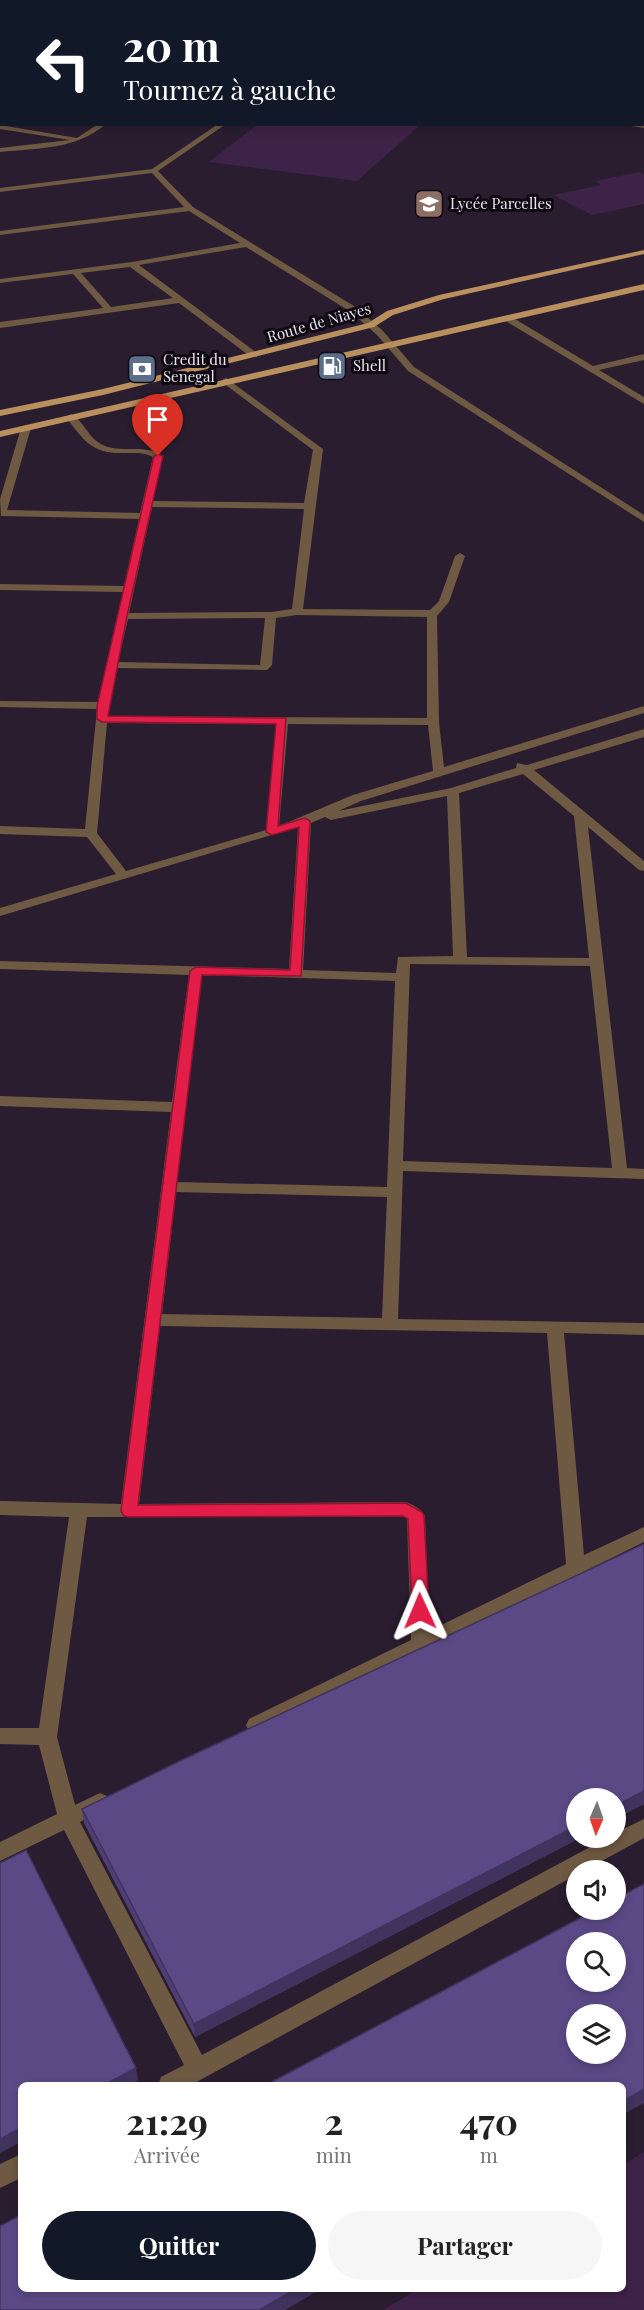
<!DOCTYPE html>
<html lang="fr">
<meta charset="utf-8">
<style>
body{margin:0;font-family:"Playfair Display",serif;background:#f6f6f6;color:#222;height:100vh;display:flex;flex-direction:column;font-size:22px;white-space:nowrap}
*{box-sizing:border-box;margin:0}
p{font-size:20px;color:#767676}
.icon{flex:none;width:33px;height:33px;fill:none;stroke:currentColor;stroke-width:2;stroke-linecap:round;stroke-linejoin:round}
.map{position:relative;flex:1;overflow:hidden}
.sheet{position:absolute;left:18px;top:2082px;width:608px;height:210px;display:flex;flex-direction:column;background:#fff;border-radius:9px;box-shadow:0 3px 9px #0003}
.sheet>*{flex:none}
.hud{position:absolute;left:0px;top:0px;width:645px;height:126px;box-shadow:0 3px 9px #0003;background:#111827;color:#fff;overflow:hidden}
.needle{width:39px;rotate:182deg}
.controls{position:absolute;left:566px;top:1788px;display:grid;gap:12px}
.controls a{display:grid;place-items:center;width:60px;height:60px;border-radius:50%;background:#fff;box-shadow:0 3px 9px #0003;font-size:30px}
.pin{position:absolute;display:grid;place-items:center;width:51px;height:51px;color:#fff;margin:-62px -26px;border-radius:50% 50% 50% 0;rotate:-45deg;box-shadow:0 0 6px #0007}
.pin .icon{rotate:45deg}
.me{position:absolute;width:66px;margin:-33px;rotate:359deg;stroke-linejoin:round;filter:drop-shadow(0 0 4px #0008)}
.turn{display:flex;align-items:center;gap:21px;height:126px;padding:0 24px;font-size:27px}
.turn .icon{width:78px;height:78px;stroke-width:2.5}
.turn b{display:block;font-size:42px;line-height:51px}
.eta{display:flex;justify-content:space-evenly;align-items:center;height:102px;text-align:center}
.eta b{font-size:36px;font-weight:700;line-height:42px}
.primary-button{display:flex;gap:12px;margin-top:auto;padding:12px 24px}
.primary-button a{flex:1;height:69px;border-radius:36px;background:#111827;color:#fff;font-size:24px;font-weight:700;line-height:69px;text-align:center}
.primary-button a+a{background:#f6f6f6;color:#222}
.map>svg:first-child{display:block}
.green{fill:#3e2348}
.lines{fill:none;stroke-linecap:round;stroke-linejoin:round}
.minor{fill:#6e5942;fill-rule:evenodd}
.primary{fill:#b98f5d;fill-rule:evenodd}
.wall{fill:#4e3f73}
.shaded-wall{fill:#40335e}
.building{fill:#5b4986;stroke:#40335e;stroke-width:1.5;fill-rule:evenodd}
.route{fill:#e11d48;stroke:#92132f;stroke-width:1.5}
.labels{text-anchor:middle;stroke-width:6;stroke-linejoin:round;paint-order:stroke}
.far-poi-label{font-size:15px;fill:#ece3f0;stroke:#0f0912;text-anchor:start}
.far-street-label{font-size:15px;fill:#ece3f0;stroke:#0f0912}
</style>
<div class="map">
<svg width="644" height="2310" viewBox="0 0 644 2310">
<rect width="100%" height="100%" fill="#2a1d30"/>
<g class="green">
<polygon points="257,125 258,124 420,125 357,181 209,162"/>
<polygon points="639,172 644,175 644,204 592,215 553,195 601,185 595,181"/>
<polygon points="644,2152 644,2310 383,2310 418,2289 622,2289 623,2165"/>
</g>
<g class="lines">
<g class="minor">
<polygon points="71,0 80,0 68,2"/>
<polygon points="102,0 116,2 104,2"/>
<polygon points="291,0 306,2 293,2"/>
<polygon points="394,0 401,0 392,2"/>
<polygon points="514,0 521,0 512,2"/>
<rect x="0" y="16" width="2" height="4"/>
<rect x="0" y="52" width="2" height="4"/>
<polygon points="0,88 2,88 0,93"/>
<path d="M 98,124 L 106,124 C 75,150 38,148 0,152 L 0,148 L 70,140 L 0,129 L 0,125 L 77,138 Z"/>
<path d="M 218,124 L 226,124 L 158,171 L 193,207 L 357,308 L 383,331 L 414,367 L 644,515 L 644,522 L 408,371 L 377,335 L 351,312 L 246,247 L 139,265 L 257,353 L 257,357 L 251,357 L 179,303 L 0,328 L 0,322 L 103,308 L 73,274 L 0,283 L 0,279 L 132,262 L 240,243 L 189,211 L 0,235 L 0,231 L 184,207 L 152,173 L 0,192 L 0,188 L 152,169 ZM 130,267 L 173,298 L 111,307 L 81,273 Z"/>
<polygon points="631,124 644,124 644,128 631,126"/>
<polygon points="504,316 510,316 593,366 644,354 644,360 599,370 644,397 644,404 504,320"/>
<path d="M 226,378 L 323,449 L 303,609 L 430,610 L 439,601 L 455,556 L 460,553 L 465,556 L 449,602 L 437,616 L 439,722 L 444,767 L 644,706 L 644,713 L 361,801 L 338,811 L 451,788 L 516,768 L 517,763 L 527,765 L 644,729 L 644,737 L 534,770 L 644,861 L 644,871 L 639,870 L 588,827 L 627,1168 L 644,1169 L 644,1179 L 403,1171 L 398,1319 L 644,1323 L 644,1335 L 564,1333 L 584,1555 L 644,1527 L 644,1542 L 256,1733 L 249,1731 L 246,1725 L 249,1719 L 411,1640 L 407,1519 L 403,1516 L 87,1517 L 57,1737 L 75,1805 L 100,1793 L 107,1796 L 110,1802 L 107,1808 L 80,1822 L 202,2055 L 607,1838 L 615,1838 L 615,1833 L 644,1819 L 644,1838 L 585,1870 L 576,1870 L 576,1875 L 191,2085 L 158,2085 L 161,2077 L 184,2065 L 64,1830 L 0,1861 L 0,1842 L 57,1814 L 39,1745 L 0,1744 L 0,1728 L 39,1728 L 69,1517 L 0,1515 L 0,1501 L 121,1504 L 171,1112 L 0,1106 L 0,1096 L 172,1102 L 189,975 L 0,969 L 0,961 L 289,969 L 298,827 L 0,916 L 0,908 L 116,874 L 87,837 L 0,834 L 0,826 L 85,829 L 97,709 L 0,707 L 0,701 L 98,702 L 123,592 L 0,590 L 0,584 L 124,586 L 139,519 L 1,516 L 0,499 L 21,428 L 26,425 L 31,428 L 7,510 L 140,513 L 153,457 C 144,452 134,453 124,453 C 92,454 84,441 66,417 L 71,414 C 83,420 88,437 101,444 C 119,454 142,444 161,454 L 153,501 L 304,503 L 313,450 L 223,383 L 223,379 ZM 152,507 L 304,509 L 292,609 L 271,612 L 129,613 ZM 297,615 L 427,617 L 427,718 L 108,716 L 117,668 L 267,670 L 272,665 L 276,618 ZM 265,618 L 260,665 L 118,662 L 128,619 ZM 107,723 L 276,724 L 266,830 L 126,871 L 97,833 ZM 288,724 L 428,725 L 433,771 L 353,795 L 279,826 ZM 523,774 L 574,816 L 589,958 L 467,957 L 459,793 ZM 447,796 L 453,956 L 398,957 L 396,973 L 303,970 L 311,823 L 325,817 L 331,820 ZM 410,964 L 590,966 L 612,1168 L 403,1161 ZM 202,975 L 395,981 L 387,1187 L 177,1182 ZM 176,1192 L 387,1197 L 382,1318 L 162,1314 ZM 160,1326 L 547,1333 L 566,1564 L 429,1631 L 425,1516 C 421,1509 414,1505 406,1502 L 139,1504 Z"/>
<polygon points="21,2154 21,2178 0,2188 0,2164"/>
</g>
<g class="primary">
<polygon points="644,250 644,254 444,299 393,315 374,327 103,395 0,416 0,410 103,389 368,323 387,311 439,295"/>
<polygon points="644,284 644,290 0,437 0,431"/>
</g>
</g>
<polygon class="wall" points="644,1544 644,1804 615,1819 615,1798 576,1798 576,1838 580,1838 195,2037 84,1823 82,1809 182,1760"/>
<g class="shaded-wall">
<polygon points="644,1791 644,1804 615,1819 615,1806"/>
<polygon points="576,1826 576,1838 580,1838 195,2037 194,2024"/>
<polygon points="136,2068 138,2080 129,2085 104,2085"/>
<polygon points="644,2089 644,2103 622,2115 622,2102"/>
<polygon points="21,2128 21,2142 0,2153 0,2139"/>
<polygon points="296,2289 321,2289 285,2310 259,2310"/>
</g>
<g class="building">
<polygon points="644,1544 644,1791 615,1806 615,1798 576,1798 576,1826 194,2024 82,1809 182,1760"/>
<polygon points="26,1850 136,2068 104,2085 21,2085 21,2128 0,2139 0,1863"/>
<path d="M 644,1884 L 644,2089 L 622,2102 L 622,2085 L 266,2085 L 595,1910 L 615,1910 L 615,1899 ZM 576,1942 L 615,1942 L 615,1982 L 576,1982 ZM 576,2014 L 615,2014 L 615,2054 L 576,2054 Z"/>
<polygon points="21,2215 21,2289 296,2289 259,2310 0,2310 0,2226"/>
</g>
<polygon class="route" points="158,454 163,456 127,616 108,716 286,718 278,826 305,818 310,821 301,976 202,975 138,1505 406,1503 422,1512 424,1516 429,1611 426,1616 420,1618 414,1616 412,1611 408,1519 403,1516 129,1517 124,1516 121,1511 190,971 196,967 290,970 299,827 272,835 266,832 276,724 102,722 97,719 97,706 154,456"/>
<defs>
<g id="school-square" transform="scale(1.5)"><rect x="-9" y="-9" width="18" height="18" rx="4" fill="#8d6e63" stroke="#0f0912"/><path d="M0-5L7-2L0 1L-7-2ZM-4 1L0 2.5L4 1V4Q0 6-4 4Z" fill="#fff"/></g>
<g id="fuel-square" transform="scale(1.5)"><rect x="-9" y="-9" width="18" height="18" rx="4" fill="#5c6f8a" stroke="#0f0912"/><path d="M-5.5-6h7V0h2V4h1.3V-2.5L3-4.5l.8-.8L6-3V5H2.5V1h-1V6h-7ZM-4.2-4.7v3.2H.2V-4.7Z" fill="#fff"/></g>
<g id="bank-square" transform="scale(1.5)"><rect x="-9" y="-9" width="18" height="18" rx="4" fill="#5c6f8a" stroke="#0f0912"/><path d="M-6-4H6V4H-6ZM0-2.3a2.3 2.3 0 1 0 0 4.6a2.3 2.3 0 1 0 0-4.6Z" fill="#fff"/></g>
</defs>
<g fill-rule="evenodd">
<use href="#school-square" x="429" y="204"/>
<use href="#fuel-square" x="332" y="366"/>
<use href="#bank-square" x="142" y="369"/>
</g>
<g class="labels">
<g class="far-poi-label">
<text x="450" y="209">Lycée Parcelles</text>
<text x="163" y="365">Credit du<tspan x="163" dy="17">Senegal</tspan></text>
<text x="353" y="371">Shell</text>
</g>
<g class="far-street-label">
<text transform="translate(319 323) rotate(-16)" y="5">Route de Niayes</text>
</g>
</g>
</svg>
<div class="controls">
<a><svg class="needle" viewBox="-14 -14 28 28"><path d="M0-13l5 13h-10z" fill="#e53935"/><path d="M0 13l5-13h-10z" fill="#767676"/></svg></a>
<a><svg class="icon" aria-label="sound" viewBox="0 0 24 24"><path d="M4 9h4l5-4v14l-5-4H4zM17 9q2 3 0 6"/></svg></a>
<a><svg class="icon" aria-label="search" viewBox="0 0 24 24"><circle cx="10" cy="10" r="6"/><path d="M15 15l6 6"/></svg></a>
<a><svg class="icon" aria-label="layers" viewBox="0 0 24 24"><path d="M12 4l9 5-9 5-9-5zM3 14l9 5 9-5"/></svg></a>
</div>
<div class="pin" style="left:158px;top:456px;background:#d93025"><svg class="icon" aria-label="arrive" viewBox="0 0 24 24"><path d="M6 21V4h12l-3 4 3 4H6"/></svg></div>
<svg class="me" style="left:420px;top:1611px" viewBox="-20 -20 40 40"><path d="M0-17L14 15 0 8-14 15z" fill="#e11d48" stroke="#fff" stroke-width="4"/></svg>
<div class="hud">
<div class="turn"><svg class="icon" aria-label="left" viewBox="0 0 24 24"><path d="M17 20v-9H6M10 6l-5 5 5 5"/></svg><div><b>20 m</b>Tournez à gauche</div></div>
</div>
<section class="sheet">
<div class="eta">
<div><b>21:29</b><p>Arrivée</p></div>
<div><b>2</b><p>min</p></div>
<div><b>470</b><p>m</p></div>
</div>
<div class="primary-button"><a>Quitter</a><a>Partager</a></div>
</section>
</div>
